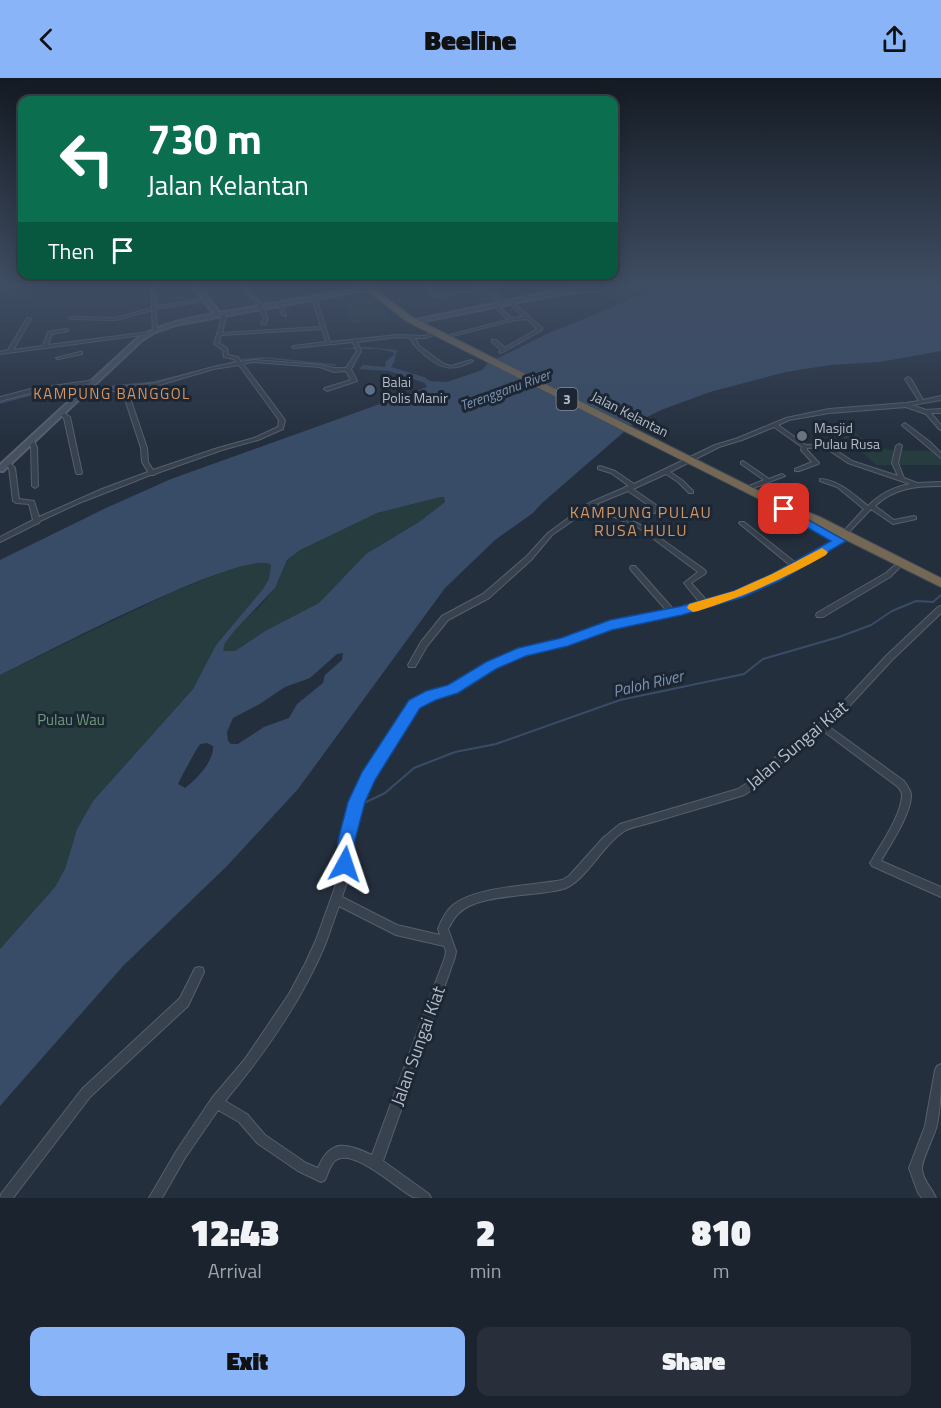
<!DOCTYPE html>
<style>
body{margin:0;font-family:"Titillium Web",sans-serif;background:#282f3a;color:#f1f3f6;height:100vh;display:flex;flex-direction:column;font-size:22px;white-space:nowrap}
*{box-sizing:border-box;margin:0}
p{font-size:20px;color:#a0a4aa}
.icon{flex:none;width:33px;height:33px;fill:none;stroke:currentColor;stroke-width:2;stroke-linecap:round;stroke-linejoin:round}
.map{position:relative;height:1120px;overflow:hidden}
.drawer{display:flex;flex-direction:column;background:#1b232e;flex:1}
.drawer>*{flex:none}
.banner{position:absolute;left:18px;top:18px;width:600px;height:183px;border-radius:12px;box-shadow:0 3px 15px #0003,0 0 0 2px #39404a;background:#0b6e4f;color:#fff;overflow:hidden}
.pin{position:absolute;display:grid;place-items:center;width:51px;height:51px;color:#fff;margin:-26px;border-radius:12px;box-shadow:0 3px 9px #0006}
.me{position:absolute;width:66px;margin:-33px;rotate:5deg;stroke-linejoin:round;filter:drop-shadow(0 0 4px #0008)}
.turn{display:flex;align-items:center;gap:21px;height:126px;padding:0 30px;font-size:27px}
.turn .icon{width:78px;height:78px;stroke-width:2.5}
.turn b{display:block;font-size:42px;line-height:51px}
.then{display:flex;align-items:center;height:57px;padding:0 30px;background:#0003;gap:12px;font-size:22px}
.eta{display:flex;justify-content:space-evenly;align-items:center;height:102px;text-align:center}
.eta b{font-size:36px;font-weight:800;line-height:42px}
.primary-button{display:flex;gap:12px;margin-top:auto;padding:12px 30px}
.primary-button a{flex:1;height:69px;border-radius:12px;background:#8ab4f8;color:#111;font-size:24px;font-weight:800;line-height:69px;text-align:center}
.primary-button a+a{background:#282f3a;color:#f1f3f6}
header{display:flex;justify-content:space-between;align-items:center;height:78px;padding:0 30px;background:#8ab4f8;color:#111;font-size:27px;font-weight:800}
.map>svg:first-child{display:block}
.green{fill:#263c3f}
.water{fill:#394c67;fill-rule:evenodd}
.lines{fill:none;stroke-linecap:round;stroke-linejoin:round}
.stream-far1{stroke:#394c67;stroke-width:1.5}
.stream{stroke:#394c67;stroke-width:2}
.street-casing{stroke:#565f6c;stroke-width:2}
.secondary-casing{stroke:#565f6c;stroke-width:4}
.highway-casing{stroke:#434c59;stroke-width:2}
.street{fill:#38414e;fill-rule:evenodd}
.secondary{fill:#465061;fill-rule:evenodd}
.highway{fill:#746855;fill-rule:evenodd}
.shaded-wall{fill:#303945}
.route{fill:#1a73e8;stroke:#114b97;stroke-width:1.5}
.slow{fill:#f59e0b}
.service-dot{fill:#5c6f8a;stroke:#1d2633;stroke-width:2}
.worship-dot{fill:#6b7280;stroke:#1d2633;stroke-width:2}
.labels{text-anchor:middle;stroke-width:6;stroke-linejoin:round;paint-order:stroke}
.far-poi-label{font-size:14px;fill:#b4bcc9;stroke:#1d2633;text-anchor:start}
.far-water-label{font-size:14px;font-style:italic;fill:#7c92b1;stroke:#1d2633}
.shield{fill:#1d2633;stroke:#878f9c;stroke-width:1.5}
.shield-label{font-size:14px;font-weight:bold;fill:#b4bcc9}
.far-street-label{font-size:14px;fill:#b4bcc9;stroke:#1d2633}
.far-quarter-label{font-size:15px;letter-spacing:1.5px;fill:#d59563;stroke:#1d2633}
.park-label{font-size:15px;fill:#6b9a76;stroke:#1d2633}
.neighbourhood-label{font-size:16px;letter-spacing:1.5px;fill:#d59563;stroke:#1d2633}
.water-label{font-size:16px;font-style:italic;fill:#7c92b1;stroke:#1d2633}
.near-street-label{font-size:18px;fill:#b4bcc9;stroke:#1d2633}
</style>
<header><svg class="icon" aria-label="back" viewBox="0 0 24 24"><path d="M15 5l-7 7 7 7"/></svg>Beeline<svg class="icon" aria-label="share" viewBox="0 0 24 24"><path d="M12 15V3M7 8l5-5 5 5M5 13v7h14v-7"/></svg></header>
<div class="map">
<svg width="941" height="1120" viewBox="0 0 941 1120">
<rect width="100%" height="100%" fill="#242f3e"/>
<g class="green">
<polygon points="373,223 389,240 351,245 345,225"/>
<path d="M 855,354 C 887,383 906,367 941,375 L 941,387 L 876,387 L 862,374 L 845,371 L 841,366 L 845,356 Z"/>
<path d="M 444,419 L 445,424 L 419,444 L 366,476 L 319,525 L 265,553 L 235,573 L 223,573 C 226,554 250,539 263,525 C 268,519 273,513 277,506 C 281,498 282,489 288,482 C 310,458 412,417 444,419 Z"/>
<polygon points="261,483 271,487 269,501 263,511 216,567 193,611 93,723 77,751 65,791 55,809 0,871 0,597 173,514 237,488"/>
</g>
<path class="water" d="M 686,206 L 941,206 L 941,273 L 880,284 L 830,287 L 786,294 L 710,314 L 661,332 L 633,346 L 542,425 L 533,435 L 495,462 L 445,510 L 298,711 L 227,788 L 123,888 L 0,1028 L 0,871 L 55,809 L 65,791 L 77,751 L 93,723 L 193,611 L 216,567 L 263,511 L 269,501 L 271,487 C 247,468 36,580 0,597 L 0,482 L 106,430 L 171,401 L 427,309 L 425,305 L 389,293 L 359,291 L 363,287 L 385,289 L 386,283 L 394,277 L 393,274 L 378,271 L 336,271 L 367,269 L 397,272 L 394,284 L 391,289 L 424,299 L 430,303 L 447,304 L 482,292 L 488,285 L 549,255 L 625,224 L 628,219 L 641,218 ZM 440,419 L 444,419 L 445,424 L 419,444 L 366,476 L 319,525 L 265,553 L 235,573 L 223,573 L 225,565 L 234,553 L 275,510 L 287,482 L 300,472 L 377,435 ZM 343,575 L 342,582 L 325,597 L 323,605 L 297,626 L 289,640 L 264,649 L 238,666 L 231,666 L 228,663 L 227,654 L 233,640 L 258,627 L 285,609 L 310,600 L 337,576 ZM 207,665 L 213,668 C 215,682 196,702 185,710 L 178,706 C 179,703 196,672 198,669 C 201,665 201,666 207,665 Z"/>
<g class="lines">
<g class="stream-far1">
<polyline points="602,206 629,219"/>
<polyline points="95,310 154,304 246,281 267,280 336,287"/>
<polyline points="0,325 30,317 79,311"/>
</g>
<polyline class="stream" points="362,726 385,715 414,690 455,674 496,666 620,622 744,596 763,581 839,559 871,547 892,533 916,523 933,524 941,517"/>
<g class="street-casing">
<g id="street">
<polygon points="239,206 243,206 264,229 263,230 268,241 265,247 261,246 264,241 258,229 259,228"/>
<path d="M 424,206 L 428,206 L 433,216 L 436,217 L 486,208 L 508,206 L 490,210 L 506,225 L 502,226 L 485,211 L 436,219 C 428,218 427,213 424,206 Z"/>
<polygon points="153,209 155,210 156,228 207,221 209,222 156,231 157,252 155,253 153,252 152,232 116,242 71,241 69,240 71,239 116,240 152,230 151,210"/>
<path d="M 314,219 L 316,220 L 330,264 L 398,257 L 424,258 L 435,254 L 437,255 L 437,256 L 425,260 L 415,260 L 419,268 L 444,286 L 451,288 L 471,282 L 473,283 C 453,293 443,292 426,278 C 418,271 415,269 410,260 L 398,259 L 357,264 L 361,273 L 351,291 L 357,303 L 327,313 L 324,311 L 325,310 L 351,302 L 346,293 L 334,294 L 320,289 L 253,284 L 243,286 L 285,342 L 283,351 L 258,362 L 222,372 L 160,394 L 155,396 L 154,397 L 150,397 L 133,404 L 79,425 L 40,443 L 39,445 L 36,446 L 0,464 L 0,459 L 33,442 L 29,426 L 16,425 L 13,423 L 9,390 L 4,385 L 5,384 L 9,384 L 15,390 L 19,421 L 34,423 L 39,439 L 102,411 L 148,394 L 142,384 L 141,370 L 122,312 L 82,317 L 80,316 L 80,314 L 156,305 L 213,289 L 237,284 L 234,281 L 224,279 L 223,272 L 214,266 L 222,239 L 221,235 L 225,235 L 226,239 L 222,255 L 321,249 L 312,220 ZM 322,251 L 326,264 L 294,268 L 292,269 L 294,270 L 353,264 L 357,273 L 346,290 L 334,290 L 320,287 L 253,282 L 241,284 L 238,279 L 228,277 L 227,270 L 219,265 L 221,257 ZM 239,287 L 279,342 L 278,349 L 254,360 L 218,370 L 153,392 L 148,384 L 147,370 L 127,311 L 156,308 L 214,291 Z"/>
<polygon points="510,222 542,250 542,252 501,275 499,274 501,272 492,264 492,262 496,262 505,270 537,251 527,241 515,242 444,260 442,259 508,242 494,227 494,225 496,225 511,240 524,239 508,224 508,223"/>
<polygon points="278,225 282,226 286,238 282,237"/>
<polygon points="27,240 31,241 13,272 43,268 48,254 66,251 68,252 68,253 52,256 48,267 149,254 151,255 149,256 0,276 0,274 8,272"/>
<polygon points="80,274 82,274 82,276 58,281 56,280"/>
<path d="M 908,299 L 911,301 L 923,322 L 941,318 L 941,322 L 912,327 L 926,332 L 941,331 L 941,335 L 931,335 L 941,347 L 941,352 L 939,351 L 926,336 L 906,329 L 829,335 L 789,342 L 778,347 L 806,367 L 827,366 L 852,383 L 898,398 L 892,385 L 896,368 L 899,366 L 901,367 L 902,368 L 898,385 L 904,400 L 917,405 L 941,404 L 941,408 C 916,408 894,410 875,428 L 894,442 L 914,438 L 916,439 L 916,441 L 893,446 L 871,431 L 846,457 L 842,457 L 841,456 L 842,455 L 864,431 L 837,409 L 820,403 L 820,401 C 839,402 853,416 868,428 C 880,416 893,409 910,406 L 848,385 L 824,369 L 807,370 L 807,372 L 819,385 L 818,386 L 799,393 L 795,393 L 795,391 L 812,384 L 801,372 L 802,369 L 774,349 L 742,362 L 719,369 L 670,394 L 682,402 L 693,413 L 693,415 L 689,415 L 678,404 L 666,396 L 633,411 L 656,427 L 657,428 L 655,435 L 651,435 L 651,429 L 628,413 L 596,426 L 643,448 L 705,492 L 706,494 L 705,496 L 691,505 L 707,523 C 736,514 764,503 791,488 L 740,446 L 739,445 L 740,444 L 744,444 L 796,485 L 838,462 L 840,461 L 843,463 L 798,491 L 742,518 L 682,536 L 611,549 L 566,566 L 525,575 L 494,589 L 456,614 L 433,620 L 417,628 L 372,701 L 362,725 L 352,762 L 348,801 L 342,819 L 397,847 L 440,857 L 438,851 C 441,843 446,833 453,827 C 477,808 531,808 562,802 L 569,798 L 603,760 L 620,746 L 738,711 L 755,700 L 771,683 L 836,632 L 886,578 L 938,529 L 941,528 L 941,535 L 892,582 L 842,636 L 828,648 L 904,703 C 907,707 910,712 911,716 C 912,735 890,767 881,783 L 941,809 L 941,819 L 872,788 L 870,785 L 872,782 C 881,766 902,736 902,717 C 902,713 900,712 898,709 L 822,652 L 777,689 L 761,706 L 744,717 C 715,726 686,734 657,743 C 647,746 635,748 626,752 C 604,764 585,805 563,811 C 535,819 478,815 458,836 C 454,840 451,846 448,851 L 456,873 L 455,879 L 383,1083 L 429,1116 L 431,1120 C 426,1120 418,1120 413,1119 C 397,1111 354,1070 336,1082 C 330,1086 328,1096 325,1102 L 321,1104 L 298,1093 L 257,1065 L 239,1044 L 218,1032 L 185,1080 L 162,1120 L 149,1120 L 177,1072 L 212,1020 L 245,981 L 289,916 L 305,886 L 316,862 L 338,801 L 342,762 L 352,725 L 365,696 L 411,624 L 428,615 L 451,609 L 488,585 L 520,571 L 562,562 L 610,544 L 667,533 L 631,492 L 630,490 L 631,488 L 635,488 L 674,532 L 700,525 L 684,505 L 698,494 L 639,450 L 592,429 L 552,457 L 531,482 L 489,520 L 448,542 L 427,568 L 415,589 L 409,589 L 408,587 L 421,564 L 442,538 L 483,516 L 527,478 L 548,455 L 589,425 L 624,410 L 625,409 L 629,408 L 611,395 L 598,391 L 598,389 L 600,388 L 615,393 L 634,406 L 715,367 L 738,360 L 786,340 L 829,331 L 906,325 L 919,323 L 905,301 ZM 339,828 L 396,857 L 444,868 L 446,873 L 445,879 L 372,1077 C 347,1066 331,1059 318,1090 L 306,1085 L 265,1057 L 247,1036 L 225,1023 C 265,975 301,924 325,867 C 330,854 334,841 339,828 Z"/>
<polygon points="95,302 97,303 97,305 31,315 0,323 0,319 31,311"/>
<polygon points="61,333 70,339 82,395 81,396 77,396 76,395 64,340 58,335"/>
<polygon points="905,345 930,364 941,375 941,380 903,348 902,347"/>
<polygon points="31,361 33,362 37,369 38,408 35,410 32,408 31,369 28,363"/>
<polygon points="743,383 769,401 782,396 785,398 748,412 744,412 744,410 764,402 741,386 741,384"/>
<polygon points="894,488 898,488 899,490 890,499 823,539 817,539 816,537 817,535 886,495"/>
<polygon points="199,889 203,890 204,894 188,928 90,1019 13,1120 0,1120 1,1116 82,1011 180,920 195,890"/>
<path d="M 941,986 C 941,1007 941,1027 937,1047 C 935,1057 921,1083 922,1091 C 923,1103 932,1110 936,1120 L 922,1120 L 918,1115 L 909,1090 L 925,1048 L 935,992 L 937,988 Z"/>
</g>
</g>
<g class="secondary-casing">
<g id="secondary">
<path d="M 191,206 L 197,206 L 220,235 L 373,208 L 376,210 L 175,247 L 155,254 L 142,262 L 3,393 L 0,393 L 0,387 L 138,260 C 162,245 187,241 214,236 Z"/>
<polygon points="604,206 612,206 602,211 555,217 414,245 411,243 555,213"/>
</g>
</g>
<g class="highway-casing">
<polygon id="highway" points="359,206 368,206 412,239 773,420 820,439 941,500 941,509 812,445 765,424 406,243"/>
</g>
<use href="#street" class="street"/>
<use href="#secondary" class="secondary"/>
<use href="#highway" class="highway"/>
</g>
<polygon class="shaded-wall" points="215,206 233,206 233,207 216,210"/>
<linearGradient id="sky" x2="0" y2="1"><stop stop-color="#141a22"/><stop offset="0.57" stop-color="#3f4d63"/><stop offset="1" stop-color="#3f4d63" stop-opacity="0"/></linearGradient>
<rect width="941" height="363" fill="url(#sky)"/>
<polygon class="route" points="784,428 846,463 781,502 743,519 682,537 612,552 568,568 526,578 496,591 458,615 436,622 420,630 375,702 365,724 355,762 354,786 351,791 345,794 339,791 337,786 338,762 348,724 362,694 409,622 426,613 448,607 486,584 518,570 561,560 610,542 682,528 734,513 772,496 831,463 780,434 780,429"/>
<path class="slow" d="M 822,470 L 828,474 L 826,477 C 783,501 745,518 698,533 L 693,534 L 687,530 L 689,526 L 734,513 L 772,496 Z"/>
<circle class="service-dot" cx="370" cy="312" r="6"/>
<circle class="worship-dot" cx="802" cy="358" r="6"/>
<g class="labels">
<g class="far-poi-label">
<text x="382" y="309">Balai<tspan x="382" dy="16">Polis Manir</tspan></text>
<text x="814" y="355">Masjid<tspan x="814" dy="16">Pulau Rusa</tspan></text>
</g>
<g class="far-water-label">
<text transform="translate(505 312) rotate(-20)" y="5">Terengganu River</text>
</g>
<rect class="shield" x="556.5" y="310" width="21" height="22" rx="4.5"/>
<g class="shield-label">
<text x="567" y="326">3</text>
</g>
<g class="far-street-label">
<text transform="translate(630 336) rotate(27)" y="5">Jalan Kelantan</text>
</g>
<g class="far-quarter-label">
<text x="112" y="321">KAMPUNG BANGGOL</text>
</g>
<g class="park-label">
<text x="71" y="647">Pulau Wau</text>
</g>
<g class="neighbourhood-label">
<text x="641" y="440">KAMPUNG PULAU<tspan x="641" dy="18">RUSA HULU</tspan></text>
</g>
<g class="water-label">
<text transform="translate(648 605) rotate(-13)" y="6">Paloh River</text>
</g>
<g class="near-street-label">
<text transform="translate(797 667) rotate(-40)" y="6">Jalan Sungai Kiat</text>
<text transform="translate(418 968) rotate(-70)" y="6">Jalan Sungai Kiat</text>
</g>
</g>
</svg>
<div class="pin" style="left:784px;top:431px;background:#d93025"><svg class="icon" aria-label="arrive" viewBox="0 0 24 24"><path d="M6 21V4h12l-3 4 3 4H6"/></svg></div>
<svg class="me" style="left:345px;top:786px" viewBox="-20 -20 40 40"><path d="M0-17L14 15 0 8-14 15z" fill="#1a73e8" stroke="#fff" stroke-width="4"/></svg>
<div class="banner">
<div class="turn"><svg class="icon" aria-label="left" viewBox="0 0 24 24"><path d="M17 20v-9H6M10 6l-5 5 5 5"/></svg><div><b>730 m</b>Jalan Kelantan</div></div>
<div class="then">Then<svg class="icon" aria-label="arrive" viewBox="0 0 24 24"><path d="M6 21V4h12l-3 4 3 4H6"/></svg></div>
</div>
</div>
<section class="drawer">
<div class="eta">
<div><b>12:43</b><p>Arrival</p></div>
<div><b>2</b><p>min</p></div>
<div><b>810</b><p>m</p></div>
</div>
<div class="primary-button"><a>Exit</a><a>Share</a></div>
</section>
